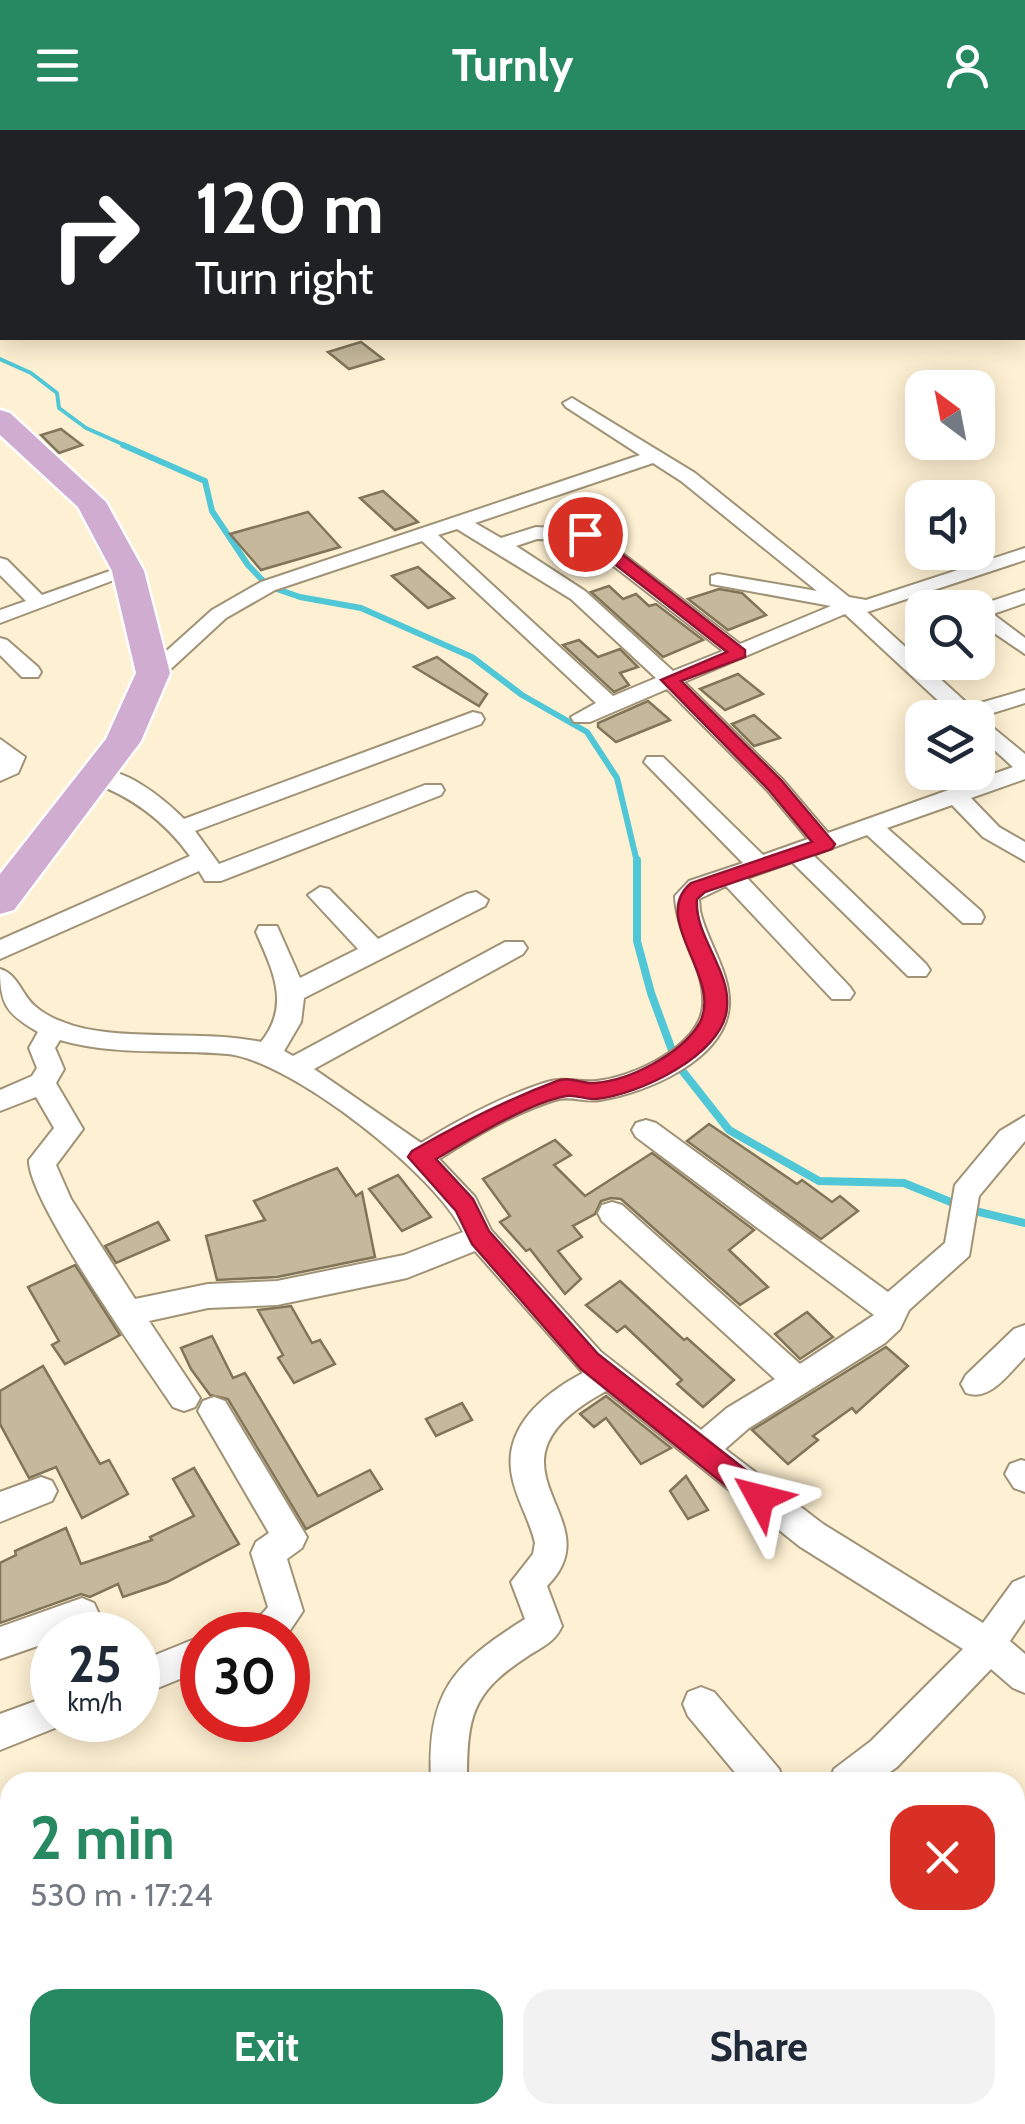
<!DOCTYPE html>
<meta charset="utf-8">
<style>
body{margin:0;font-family:Cabin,sans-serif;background:#f2f2f3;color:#1f2937;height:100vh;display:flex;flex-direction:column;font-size:38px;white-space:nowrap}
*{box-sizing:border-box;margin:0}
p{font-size:32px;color:#747a83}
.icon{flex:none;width:55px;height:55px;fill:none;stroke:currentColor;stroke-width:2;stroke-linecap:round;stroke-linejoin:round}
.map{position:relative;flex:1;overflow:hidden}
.drawer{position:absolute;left:0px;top:1642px;width:1025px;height:352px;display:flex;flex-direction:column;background:#fff;border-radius:30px 30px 0 0;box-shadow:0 5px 25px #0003}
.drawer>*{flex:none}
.guide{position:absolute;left:0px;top:0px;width:1025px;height:210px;box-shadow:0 5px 25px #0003;background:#202124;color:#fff;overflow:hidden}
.needle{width:65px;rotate:328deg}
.controls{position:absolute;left:905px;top:240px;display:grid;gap:20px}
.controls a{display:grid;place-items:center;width:90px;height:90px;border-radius:20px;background:#fff;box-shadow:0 5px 25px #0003;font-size:50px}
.speed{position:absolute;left:30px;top:1482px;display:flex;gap:20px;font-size:50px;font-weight:700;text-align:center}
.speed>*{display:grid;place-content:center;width:130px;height:130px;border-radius:50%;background:#fff;box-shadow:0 5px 25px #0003;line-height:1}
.speed small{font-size:25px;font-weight:400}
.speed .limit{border:15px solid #d22;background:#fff;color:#111}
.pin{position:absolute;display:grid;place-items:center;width:85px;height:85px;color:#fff;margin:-42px;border:5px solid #fff;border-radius:50%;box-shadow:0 2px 10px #0007}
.me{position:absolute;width:110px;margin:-55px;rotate:308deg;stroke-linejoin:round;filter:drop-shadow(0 0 8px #0008)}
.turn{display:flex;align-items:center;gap:35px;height:210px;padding:0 30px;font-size:45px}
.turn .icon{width:130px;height:130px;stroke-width:2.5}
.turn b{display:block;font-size:70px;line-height:85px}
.round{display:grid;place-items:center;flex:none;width:105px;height:105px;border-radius:30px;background:#f2f2f3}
.summary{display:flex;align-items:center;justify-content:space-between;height:170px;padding:0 30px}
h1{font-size:60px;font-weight:800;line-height:75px;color:#278962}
.cta{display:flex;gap:20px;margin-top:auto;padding:20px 30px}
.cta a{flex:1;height:115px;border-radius:30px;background:#278962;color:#fff;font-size:40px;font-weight:800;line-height:115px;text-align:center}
.cta a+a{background:#f2f2f3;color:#1f2937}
header{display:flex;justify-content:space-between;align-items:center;height:130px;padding:0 30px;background:#278962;color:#fff;font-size:45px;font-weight:800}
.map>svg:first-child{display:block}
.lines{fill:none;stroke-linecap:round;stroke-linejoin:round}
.stream-far2{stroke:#50c7d6;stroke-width:4}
.stream-far1{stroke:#50c7d6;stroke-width:6}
.stream{stroke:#50c7d6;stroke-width:8}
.building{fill:#c5b89b;stroke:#807459;stroke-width:2.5}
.street-casing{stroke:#9f9276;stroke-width:4}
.primary-casing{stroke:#fff;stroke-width:5}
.street{fill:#fff;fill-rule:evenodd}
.primary{fill:#d0add0;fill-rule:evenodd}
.route{fill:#e11d48;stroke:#92132f;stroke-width:2.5}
</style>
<header><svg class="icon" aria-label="menu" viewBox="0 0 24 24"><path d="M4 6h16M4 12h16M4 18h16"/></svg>Turnly<svg class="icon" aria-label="person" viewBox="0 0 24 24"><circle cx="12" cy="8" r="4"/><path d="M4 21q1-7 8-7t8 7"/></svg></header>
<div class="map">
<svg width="1025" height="1994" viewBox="0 0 1025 1994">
<rect width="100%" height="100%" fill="#fef0d2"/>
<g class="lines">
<polyline class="stream-far2" points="0,229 31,243 57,263 59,278 86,298 129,317"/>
<polyline class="stream-far1" points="123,315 205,351 212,381 248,435 268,456 300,467 361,478 472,527 522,565 587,602 617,648 637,732"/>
<g class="stream">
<polyline points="637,730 637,811 651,863 677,934 729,1000 819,1051 904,1053 958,1075"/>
<polyline points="971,1080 1025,1093"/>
</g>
</g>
<g class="building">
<polygon points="361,212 383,229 349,239 328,222"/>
<polygon points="61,299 82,315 59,323 41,305"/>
<polygon points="383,361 418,392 395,400 360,368"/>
<polygon points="308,382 340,417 261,440 230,404"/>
<polygon points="418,437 454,468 428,478 392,446"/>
<polygon points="609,456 623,469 636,464 649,476 656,474 703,510 663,527 591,462"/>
<polygon points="719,459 742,463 766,485 728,500 688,469"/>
<polygon points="579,510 598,527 620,519 638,537 620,543 629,555 614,562 563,515"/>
<polygon points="437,527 487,564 479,576 414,537"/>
<polygon points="738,544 763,564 725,580 700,559"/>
<polygon points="648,571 670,590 616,612 598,597 598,593"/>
<polygon points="754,585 780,608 754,616 732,594"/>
<polygon points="709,994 797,1054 802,1050 832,1072 840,1066 858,1081 821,1109 687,1011"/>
<polygon points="555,1010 571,1025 554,1035 585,1066 652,1023 754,1100 729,1120 768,1157 740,1175 621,1069 611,1068 601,1071 595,1084 573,1096 582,1107 558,1121 581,1149 565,1164 530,1119 526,1121 500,1092 510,1086 483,1049"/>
<polygon points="337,1038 356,1066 362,1062 375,1127 277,1147 217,1150 206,1106 265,1090 254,1071"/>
<polygon points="398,1045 431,1087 402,1101 369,1059"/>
<polygon points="158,1092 169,1110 116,1133 105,1116"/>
<polygon points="75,1135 120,1205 65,1234 52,1215 59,1211 28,1157"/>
<polygon points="620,1151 684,1210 687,1208 734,1250 703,1277 677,1254 682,1250 625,1196 617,1202 586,1175"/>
<polygon points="291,1176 312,1213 320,1210 335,1234 294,1253 278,1228 283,1225 258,1180"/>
<polygon points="807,1182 833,1207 800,1229 775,1204"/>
<polygon points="212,1206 233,1248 245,1243 318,1366 370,1340 382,1359 306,1399 228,1269 210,1265 191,1239 181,1218"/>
<polygon points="886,1217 908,1236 856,1283 852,1278 813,1306 818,1310 788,1334 752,1300"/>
<polygon points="43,1236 100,1334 109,1330 128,1364 82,1388 56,1337 29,1348 0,1294 0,1261"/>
<polygon points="606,1266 671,1318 641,1334 606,1288 594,1297 580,1284"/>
<polygon points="462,1273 472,1290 436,1306 426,1289"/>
<polygon points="194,1338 239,1414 167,1452 123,1467 118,1454 90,1467 81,1464 0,1493 0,1433 16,1425 15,1421 66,1398 81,1434 152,1410 150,1407 194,1386 173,1349"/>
<polygon points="686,1346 708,1380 688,1389 670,1361"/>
</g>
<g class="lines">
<g class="street-casing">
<g id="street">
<polygon points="157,0 171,0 172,2 158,2"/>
<polygon points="887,0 915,0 916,2 889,2"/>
<rect x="0" y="7" width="2" height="8"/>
<polygon points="1022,21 1025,22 1025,30 1022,30"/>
<polygon points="2,122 2,132 0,133 0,123"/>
<path d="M 572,268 L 695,343 L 849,467 L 866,470 L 1025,418 L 1025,430 L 867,482 L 970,576 L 1025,560 L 1025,573 L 980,587 L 1025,624 L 1025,649 L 971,668 L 999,697 L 1025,712 L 1025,731 L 983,707 L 952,675 L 887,698 L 981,781 L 984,787 L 981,793 L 963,793 L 867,705 L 813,725 L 926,834 L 930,840 L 926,846 L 908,846 L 792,732 L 747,748 L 850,857 L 854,863 L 850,869 L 832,869 L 726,756 L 699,769 L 700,781 C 707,812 731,843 729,876 C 725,930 646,963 600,970 C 584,973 571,965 555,970 C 514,983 475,1006 439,1029 L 475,1067 L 491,1100 L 601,1222 L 701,1300 L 727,1278 L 775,1249 L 602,1091 L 598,1083 L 602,1075 L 612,1072 L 622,1075 L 800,1234 L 874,1185 L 636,1007 L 632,1000 L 636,993 L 646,990 L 656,993 L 888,1162 L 945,1113 L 955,1055 L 1000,1001 L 1025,986 L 1025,1011 L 979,1066 L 969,1126 L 909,1180 L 900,1199 L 885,1213 L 749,1298 L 725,1319 L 823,1394 L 983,1493 L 1013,1452 L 1025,1447 L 1025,1489 L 1010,1511 L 1025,1524 L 1025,1563 L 1013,1558 L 991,1539 L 897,1637 L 876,1652 L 829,1652 L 834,1639 L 871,1611 L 963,1519 L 799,1416 L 606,1261 C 466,1337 617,1387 547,1456 L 562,1496 C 555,1512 542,1517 528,1526 C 471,1563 467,1587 467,1652 L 431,1652 C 427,1562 452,1535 525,1489 L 511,1452 L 533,1424 L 535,1413 C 530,1390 516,1369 512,1346 C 502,1297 545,1263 583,1243 L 475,1121 L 407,1148 L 277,1175 L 208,1178 L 149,1191 L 200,1268 L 195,1277 L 184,1281 L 173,1277 C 145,1235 27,1070 29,1030 L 54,998 L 36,967 L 0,981 L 0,960 L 32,946 L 37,938 L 29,918 L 38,902 C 7,884 0,875 0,839 C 18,844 22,866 36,877 C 43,883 54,889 63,892 C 114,913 201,899 261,912 C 291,875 273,841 256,802 L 259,796 L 277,796 L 300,848 L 358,819 L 308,765 L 320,757 L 329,759 L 378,809 L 467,764 L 476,762 L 488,770 L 485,776 L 304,868 L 301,892 L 284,921 L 293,926 L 505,812 L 523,812 L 527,818 L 523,824 L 314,939 L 421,1013 C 460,989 501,967 544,953 C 564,946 577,953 596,951 C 632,948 700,916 703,876 C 706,838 676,804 675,766 L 689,751 L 743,733 L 644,632 L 647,627 L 663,627 L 763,725 L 808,709 L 767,660 L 667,559 L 590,592 L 574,592 L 571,587 L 596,573 L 422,411 L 275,460 L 226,488 L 161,548 L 153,549 L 142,543 L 212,480 L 261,452 L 640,325 L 566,277 L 563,273 ZM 653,333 L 681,351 L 817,461 L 718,444 L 711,446 L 711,454 L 831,476 L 740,514 L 592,400 L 536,397 L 501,408 L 475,393 ZM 457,399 L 571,469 L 656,548 L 613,566 L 438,405 ZM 537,409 L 580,410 L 723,521 L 673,541 L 585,461 L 516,416 ZM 845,484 L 957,588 L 978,588 L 978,605 L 1013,637 L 828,703 L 783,650 L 684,552 ZM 60,910 C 115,926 171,919 228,924 C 291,931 436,1044 463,1102 L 404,1125 L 277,1151 L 208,1154 L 135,1169 L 71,1069 L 56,1035 L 83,999 L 56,953 L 64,939 L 55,918 Z"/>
<polygon points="0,428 7,430 42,465 121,437 128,435 138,441 0,493 0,480 26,471 0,445"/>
<polygon points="1025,460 1025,473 993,484 1025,508 1025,524 978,492 978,478 971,478"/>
<polygon points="0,508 7,510 38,537 41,542 38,547 22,547 0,525"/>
<path d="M 473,582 L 481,584 L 484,589 L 481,594 L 195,701 L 219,734 L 425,655 L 441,655 L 444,660 L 441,665 L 221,751 L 205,751 L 199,741 L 0,829 L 0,810 L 190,726 C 164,690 131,666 89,651 L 86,646 L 89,641 C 121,633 163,668 184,689 Z"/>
<polygon points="0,609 25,627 18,643 0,651"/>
<path d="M 1025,1195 L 1025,1227 C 1009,1243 990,1272 966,1263 L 961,1254 L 966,1245 L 1014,1199 Z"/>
<polygon points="214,1267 225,1271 307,1407 302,1418 287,1429 303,1481 287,1505 232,1505 237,1493 262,1484 268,1477 251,1423 256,1412 269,1403 198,1281 203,1271"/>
<polygon points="1021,1330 1025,1331 1025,1362 1014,1358 1005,1344 1010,1334"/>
<polygon points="41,1347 52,1351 57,1361 52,1371 0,1392 0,1362"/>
<polygon points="82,1468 94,1473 99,1484 94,1495 68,1505 52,1505 52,1511 0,1529 0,1497"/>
<polygon points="202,1506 202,1540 138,1566 138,1532"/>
<polygon points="701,1557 714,1562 779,1639 784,1652 743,1652 688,1586 683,1574 688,1562"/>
<polygon points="52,1565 52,1590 66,1590 65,1594 0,1620 0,1584"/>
<polygon points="10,1719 10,1757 0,1760 0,1722"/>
<polygon points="371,1985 422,1985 418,1994 367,1994"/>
<polygon points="675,1985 718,1985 722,1994 679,1994"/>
<polygon points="851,1985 895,1985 899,1994 855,1994"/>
<polygon points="966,1985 1011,1985 1015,1994 970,1994"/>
</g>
</g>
<g class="primary-casing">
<polygon id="primary" points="0,280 10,283 106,372 144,441 170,543 141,611 14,780 0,784 0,744 106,609 136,543 112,441 78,377 0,305"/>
</g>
<use href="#street" class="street"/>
<use href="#primary" class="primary"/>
</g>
<path class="route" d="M 580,400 L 591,400 L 745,520 L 745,527 L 681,551 L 782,651 L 835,714 L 832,719 L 705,762 L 697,769 C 694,806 731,840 727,878 C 723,926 637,965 596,969 C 586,970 576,964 566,966 C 528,973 470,1009 436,1029 L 473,1069 L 489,1101 L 598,1224 L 770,1359 L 774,1368 L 770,1376 L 760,1380 L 751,1376 L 581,1239 L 472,1114 L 456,1081 L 408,1027 L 412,1021 C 459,994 506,970 557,951 C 571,946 581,954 594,953 C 629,951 681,924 699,894 C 725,849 648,789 691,753 L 812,712 L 768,659 L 661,550 L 727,522 L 580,407 Z"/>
</svg>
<div class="controls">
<a><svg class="needle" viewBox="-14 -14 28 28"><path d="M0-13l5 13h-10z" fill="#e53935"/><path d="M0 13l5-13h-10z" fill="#747a83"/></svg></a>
<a><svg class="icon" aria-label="sound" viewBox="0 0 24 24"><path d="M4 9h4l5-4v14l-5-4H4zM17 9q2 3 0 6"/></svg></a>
<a><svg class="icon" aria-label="search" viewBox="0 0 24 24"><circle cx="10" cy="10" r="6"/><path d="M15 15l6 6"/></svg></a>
<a><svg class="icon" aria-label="layers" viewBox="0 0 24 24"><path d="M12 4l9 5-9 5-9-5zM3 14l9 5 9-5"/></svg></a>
</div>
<div class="speed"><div>25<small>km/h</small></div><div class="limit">30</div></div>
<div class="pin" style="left:585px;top:404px;background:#d93025"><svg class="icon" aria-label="arrive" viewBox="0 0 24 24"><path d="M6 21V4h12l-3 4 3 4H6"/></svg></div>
<svg class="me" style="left:760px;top:1368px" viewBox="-20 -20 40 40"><path d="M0-17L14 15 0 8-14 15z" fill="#e11d48" stroke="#fff" stroke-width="4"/></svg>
<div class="guide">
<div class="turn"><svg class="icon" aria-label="right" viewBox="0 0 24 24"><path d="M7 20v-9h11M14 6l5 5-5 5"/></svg><div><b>120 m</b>Turn right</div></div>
</div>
<section class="drawer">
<div class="summary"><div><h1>2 min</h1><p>530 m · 17:24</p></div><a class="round" style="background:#d93025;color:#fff"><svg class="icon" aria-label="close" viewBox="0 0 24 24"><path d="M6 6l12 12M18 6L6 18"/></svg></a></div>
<div class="cta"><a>Exit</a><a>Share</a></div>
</section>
</div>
